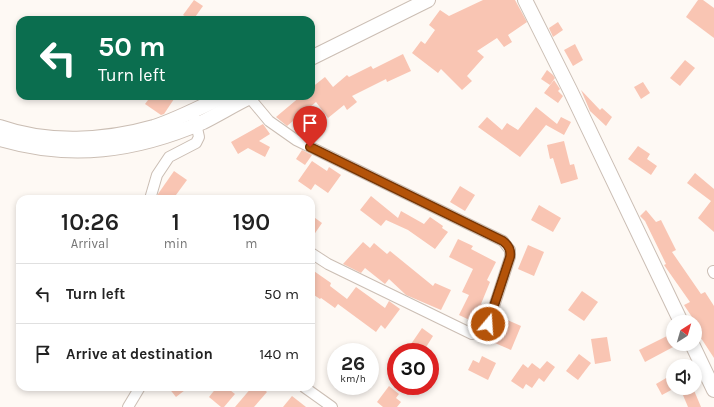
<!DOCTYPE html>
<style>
body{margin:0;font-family:Karla,sans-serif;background:#f6f6f6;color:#222;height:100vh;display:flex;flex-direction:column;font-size:15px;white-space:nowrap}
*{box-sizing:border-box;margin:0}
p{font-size:13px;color:#767676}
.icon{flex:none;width:22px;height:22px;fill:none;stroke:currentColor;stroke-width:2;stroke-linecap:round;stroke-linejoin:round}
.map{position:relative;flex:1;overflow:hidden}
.panel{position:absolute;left:16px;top:195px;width:299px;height:196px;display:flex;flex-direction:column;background:#fff;border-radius:12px;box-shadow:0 2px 6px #0003}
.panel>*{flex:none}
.hud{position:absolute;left:16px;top:16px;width:299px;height:84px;border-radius:12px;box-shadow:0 2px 6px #0003;background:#0b6e4f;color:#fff;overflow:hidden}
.needle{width:26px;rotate:37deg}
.tools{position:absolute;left:666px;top:315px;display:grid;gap:8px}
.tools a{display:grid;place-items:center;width:36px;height:36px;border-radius:50%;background:#fff;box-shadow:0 2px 6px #0003;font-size:20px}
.speed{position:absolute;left:327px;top:343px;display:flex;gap:8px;font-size:20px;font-weight:700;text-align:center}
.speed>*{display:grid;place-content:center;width:52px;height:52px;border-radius:50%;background:#fff;box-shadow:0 2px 6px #0003;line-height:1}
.speed small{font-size:10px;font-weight:400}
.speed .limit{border:6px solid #d22;background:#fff;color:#111}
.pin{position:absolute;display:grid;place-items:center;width:34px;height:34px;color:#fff;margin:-41px -17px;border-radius:50% 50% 50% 0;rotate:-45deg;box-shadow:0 0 4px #0007}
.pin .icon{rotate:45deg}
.me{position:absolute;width:44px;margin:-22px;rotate:18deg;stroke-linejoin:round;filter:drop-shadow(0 0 3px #0008)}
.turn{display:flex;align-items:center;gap:14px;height:84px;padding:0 16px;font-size:18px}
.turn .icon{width:52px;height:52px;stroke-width:2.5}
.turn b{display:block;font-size:28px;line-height:34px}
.eta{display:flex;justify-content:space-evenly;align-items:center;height:68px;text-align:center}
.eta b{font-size:24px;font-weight:600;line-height:28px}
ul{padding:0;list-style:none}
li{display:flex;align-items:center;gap:12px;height:60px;padding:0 16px;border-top:1px solid #e0e0e0}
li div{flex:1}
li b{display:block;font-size:15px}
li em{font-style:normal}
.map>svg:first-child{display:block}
.building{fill:#f9c5b3}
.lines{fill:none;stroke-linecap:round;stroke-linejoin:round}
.street-casing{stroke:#cbbeb4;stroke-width:12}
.secondary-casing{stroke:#cbbeb4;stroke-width:16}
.street{stroke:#fff;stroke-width:10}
.secondary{stroke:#fff;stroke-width:14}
.route-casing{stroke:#753606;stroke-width:10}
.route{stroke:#b45309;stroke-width:7}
</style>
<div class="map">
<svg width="714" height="407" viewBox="0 0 714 407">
<rect width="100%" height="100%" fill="#fef9f4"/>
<g class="building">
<polygon points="194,0 203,6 193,20 191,20 183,15"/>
<polygon points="483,0 515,0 527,22 508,35 512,42 504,47 497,38 477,51 484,57 467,76 472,81 462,90 441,69 438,73 412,53 421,41 425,44 435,30 429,25 440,10 449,16"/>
<polygon points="698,0 703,0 714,8 714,38 686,17"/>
<polygon points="558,22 563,30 553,37 549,28"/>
<polygon points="575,44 583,60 573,66 564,50"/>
<polygon points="403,54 411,71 387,82 386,79 352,96 357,102 347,110 344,105 328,118 316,102 287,126 276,117 301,96 311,96 311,88 325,77 333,87 347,75 349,77 371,66 373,69"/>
<polygon points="685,60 695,68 680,86 670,78"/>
<polygon points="547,70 553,75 555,78 550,85 541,79"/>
<polygon points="554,80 560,89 558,91 563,96 558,103 544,93"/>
<polygon points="643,82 650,93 641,99 634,87"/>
<polygon points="581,90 600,110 602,108 612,117 606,126 590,111"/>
<polygon points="151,96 176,96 164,114 161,115 145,104"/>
<polygon points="536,107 557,124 561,117 571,122 564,135 546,125 520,157 478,127 487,117 502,130 507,123 518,130"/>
<polygon points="263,124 270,134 259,141 270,147 265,157 248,148 238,154 231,142"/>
<polygon points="564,141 570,165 574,164 578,179 561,184 553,158 550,159 547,145"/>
<polygon points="638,146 650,154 647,159 657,166 651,175 628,159"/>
<polygon points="302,150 312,155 305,165 296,159"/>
<polygon points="312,161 327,171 329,167 341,175 328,193 315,184 311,190 298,181"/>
<polygon points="174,171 187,180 173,199 157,199 158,194"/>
<polygon points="695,173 714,189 714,232 698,218 711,201 687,183"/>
<polygon points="460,186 475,195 465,211 450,202"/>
<polygon points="371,196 398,218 401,211 424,224 430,217 443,226 442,228 448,232 435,249 408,230 386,220 381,226 360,210"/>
<polygon points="539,205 561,218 553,232 531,220"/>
<polygon points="646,210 656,222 661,220 676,250 672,252 701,294 705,292 714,306 714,358 699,335 702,332 684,305 690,302 664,265 666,264 645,221 640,216"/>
<polygon points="311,215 322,223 311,239"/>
<polygon points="458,239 473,246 471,249 496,262 487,280 490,282 481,304 487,307 482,322 480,325 459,315 469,295 462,292 473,269 449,257"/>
<polygon points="363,242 370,248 374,243 387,254 390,251 433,286 435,283 451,290 441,310 406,295 389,279 385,284 365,268 361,273 343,264"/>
<polygon points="528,245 544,252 534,276 518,269"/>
<polygon points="311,269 331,283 330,286 347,299 356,287 385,308 389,301 400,309 385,329 381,325 376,332 338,304 335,308 321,298 320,299 311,293"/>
<polygon points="582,291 598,302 584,321 568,310"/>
<polygon points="498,316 521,326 511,350 488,340"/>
<polygon points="422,328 433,336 423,352 411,344"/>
<polygon points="669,335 675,346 645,362 639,350"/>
<polygon points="607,337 611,361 595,364 591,339"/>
<polygon points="579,354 591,363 578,380 566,371"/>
<polygon points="482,356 496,363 488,380 468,370 473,360 479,363"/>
<polygon points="547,361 555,367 544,382 539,378 532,388 526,384 523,389 511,381 523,364 528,368 532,363 540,369"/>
<polygon points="673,374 673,389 662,395 656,384"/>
<polygon points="389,386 399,394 396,398 401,402 397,407 383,407 377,402"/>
<polygon points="168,387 189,387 176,397"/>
<polygon points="217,387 226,387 235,394 224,407 221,407 209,397"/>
<polygon points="252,387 261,387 267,392 254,407 235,407"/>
<polygon points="680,388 693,388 701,407 688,407"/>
<polygon points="292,396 306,407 283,407"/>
</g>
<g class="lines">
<g class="street-casing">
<g id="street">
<path d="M 249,97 L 269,121 L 296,140 L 503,241 L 510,250 L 510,257 L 488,325 C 484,331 480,333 472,334 L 328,264 L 311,253"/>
<polyline points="150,199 157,175 169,157 196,143 199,137 195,119"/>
<polyline points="713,271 714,273"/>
<polyline points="304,387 332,407"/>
<polyline points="128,407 140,387"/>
</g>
</g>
<g class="secondary-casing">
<g id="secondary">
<polyline points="525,0 570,90 681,322"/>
<polyline points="311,58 428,0"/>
<path d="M 0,127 C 48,144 105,141 154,127 C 178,119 201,107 224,96"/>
<path d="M 0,139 C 71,160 136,151 203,122 C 219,114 235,104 252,96"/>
<polyline points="692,344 714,390"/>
</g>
</g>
<use href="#street" class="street"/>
<use href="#secondary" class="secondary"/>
</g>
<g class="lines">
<g class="route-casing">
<path id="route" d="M 310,147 L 503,241 C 509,246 511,250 510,257 L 488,324"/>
</g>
<use href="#route" class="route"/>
</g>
</svg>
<div class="tools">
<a><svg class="needle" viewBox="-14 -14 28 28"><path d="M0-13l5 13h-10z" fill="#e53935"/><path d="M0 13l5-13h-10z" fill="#767676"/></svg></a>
<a><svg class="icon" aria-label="sound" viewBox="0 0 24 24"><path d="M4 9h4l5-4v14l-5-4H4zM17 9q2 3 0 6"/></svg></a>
</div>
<div class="speed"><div>26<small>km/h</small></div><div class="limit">30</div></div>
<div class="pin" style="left:310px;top:147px;background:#d93025"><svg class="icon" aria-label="arrive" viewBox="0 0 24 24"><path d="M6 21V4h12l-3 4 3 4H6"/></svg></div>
<svg class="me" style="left:488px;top:324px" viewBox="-20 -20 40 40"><circle r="17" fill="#b45309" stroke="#fff" stroke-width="3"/><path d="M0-11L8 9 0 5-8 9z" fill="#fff"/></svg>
<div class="hud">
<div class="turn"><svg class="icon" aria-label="left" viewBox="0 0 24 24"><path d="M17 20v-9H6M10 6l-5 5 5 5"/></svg><div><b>50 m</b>Turn left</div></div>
</div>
<section class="panel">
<div class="eta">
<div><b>10:26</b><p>Arrival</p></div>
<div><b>1</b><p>min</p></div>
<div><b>190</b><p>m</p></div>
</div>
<ul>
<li><svg class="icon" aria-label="left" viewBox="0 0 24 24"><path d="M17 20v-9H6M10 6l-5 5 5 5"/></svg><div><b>Turn left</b></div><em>50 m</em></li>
<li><svg class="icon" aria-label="arrive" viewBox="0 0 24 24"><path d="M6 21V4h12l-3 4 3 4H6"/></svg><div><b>Arrive at destination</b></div><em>140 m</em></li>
</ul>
</section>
</div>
